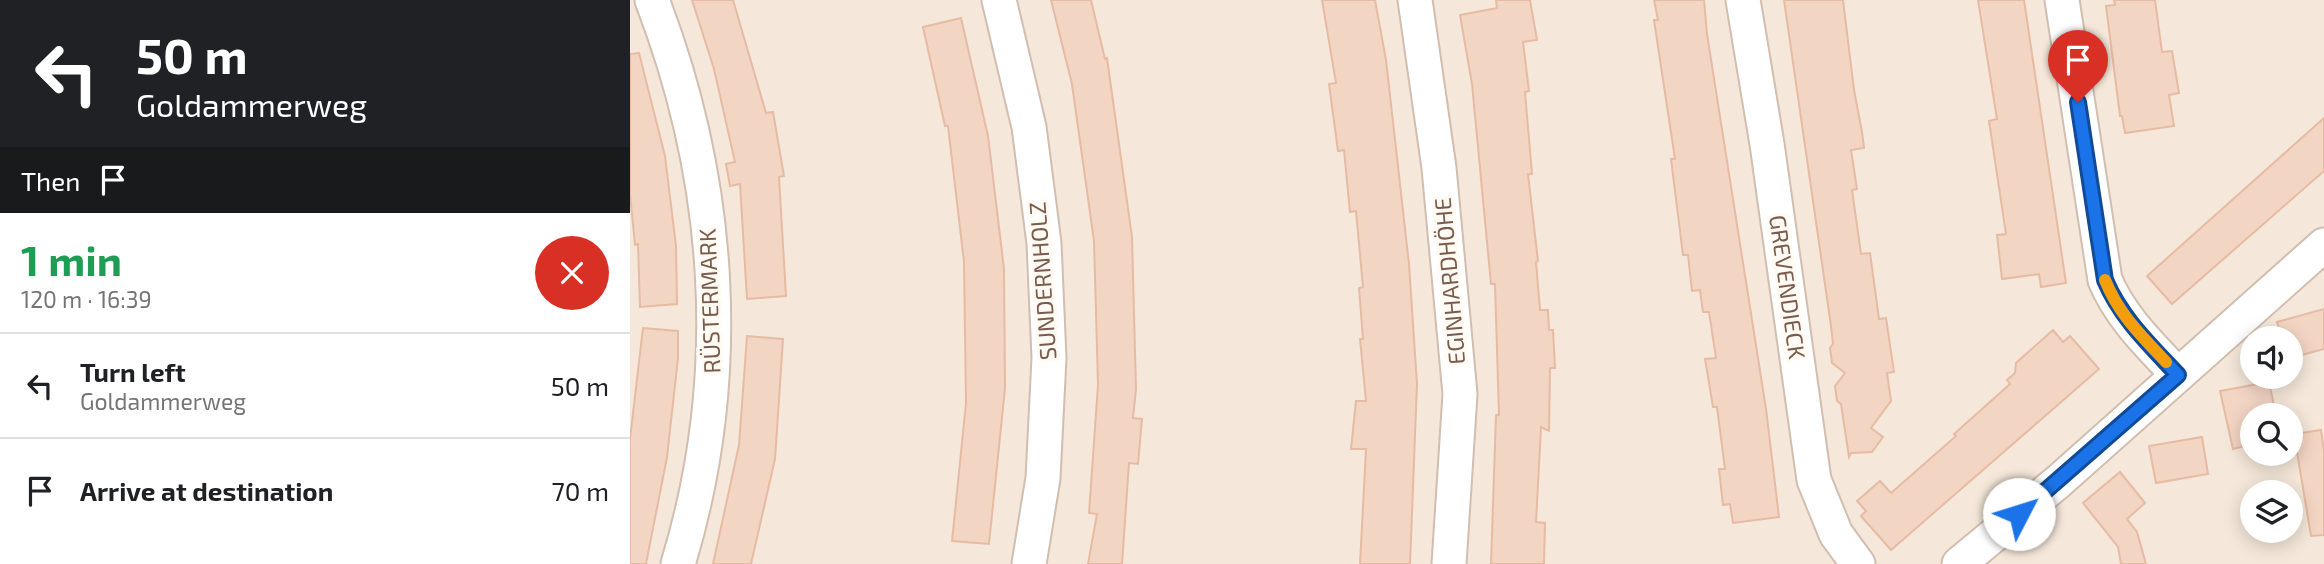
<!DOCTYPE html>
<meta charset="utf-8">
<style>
body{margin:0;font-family:"Exo 2",sans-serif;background:#f6f6f6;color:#202124;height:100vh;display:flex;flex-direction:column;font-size:26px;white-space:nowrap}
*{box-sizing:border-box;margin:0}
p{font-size:23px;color:#757577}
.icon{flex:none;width:38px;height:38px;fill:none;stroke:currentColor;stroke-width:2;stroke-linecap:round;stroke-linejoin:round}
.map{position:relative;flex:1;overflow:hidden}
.side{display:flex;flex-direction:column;background:#fff;width:630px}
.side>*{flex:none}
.banner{background:#202124;color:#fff;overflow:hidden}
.tools{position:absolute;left:1610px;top:326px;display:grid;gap:14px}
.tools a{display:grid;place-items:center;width:63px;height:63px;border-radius:50%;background:#fff;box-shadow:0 4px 18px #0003;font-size:35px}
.pin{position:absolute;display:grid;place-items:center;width:60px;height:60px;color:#fff;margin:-72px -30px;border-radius:50% 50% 50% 0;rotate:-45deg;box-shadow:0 0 7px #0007}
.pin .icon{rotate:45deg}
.me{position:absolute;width:77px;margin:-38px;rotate:50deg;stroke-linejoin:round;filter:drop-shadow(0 0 5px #0008)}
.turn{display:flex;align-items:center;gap:24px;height:147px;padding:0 21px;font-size:32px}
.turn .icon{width:91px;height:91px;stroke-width:2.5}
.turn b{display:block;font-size:49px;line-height:60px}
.then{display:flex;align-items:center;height:66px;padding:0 21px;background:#0003;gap:14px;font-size:26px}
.round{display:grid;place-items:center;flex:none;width:74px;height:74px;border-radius:37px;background:#f6f6f6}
.head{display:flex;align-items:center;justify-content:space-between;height:119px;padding:0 21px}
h1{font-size:42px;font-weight:700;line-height:52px;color:#1e9e55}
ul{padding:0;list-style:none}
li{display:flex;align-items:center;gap:21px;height:105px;padding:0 21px;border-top:2px solid #e0e0e0}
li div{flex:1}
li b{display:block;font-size:26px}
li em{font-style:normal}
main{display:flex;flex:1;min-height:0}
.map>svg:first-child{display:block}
.residential{fill:#f5e8da;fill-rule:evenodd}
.building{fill:#f3d5c3;stroke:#e6bba3;stroke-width:2}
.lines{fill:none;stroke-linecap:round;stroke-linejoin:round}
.minor-casing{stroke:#d1beb0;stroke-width:37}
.minor{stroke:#fff;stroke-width:33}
.route-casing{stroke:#114b97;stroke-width:18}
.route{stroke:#1a73e8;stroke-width:12}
.slow{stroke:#f59e0b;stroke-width:12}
.labels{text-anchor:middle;stroke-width:7;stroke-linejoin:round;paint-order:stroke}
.street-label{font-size:23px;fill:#7a5c4d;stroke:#fffaf3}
</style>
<main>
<section class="side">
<div class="banner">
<div class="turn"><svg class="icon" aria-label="left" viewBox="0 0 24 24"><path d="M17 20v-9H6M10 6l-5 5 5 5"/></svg><div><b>50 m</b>Goldammerweg</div></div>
<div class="then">Then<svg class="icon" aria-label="arrive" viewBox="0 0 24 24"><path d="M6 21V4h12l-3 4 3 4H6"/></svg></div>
</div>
<div class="head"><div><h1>1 min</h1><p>120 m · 16:39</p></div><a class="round" style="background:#d93025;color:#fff"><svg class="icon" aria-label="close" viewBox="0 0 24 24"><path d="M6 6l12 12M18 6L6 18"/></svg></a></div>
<ul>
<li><svg class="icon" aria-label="left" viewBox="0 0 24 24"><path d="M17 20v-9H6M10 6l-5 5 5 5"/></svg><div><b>Turn left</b><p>Goldammerweg</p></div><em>50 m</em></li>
<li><svg class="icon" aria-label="arrive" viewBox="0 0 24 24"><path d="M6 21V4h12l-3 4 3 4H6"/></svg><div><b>Arrive at destination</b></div><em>70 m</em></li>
</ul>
</section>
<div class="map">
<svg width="1694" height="564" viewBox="0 0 1694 564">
<rect width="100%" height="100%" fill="#fdf6ec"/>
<path class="residential" d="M 0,0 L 1694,0 L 1694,564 L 0,564 ZM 1622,338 L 1661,338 L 1661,376 L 1622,376 ZM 1622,415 L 1661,415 L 1661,453 L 1622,453 ZM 1622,492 L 1661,492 L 1661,530 L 1622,530 Z"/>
<g class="building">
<polygon points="62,0 103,0 136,113 143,112 154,176 149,177 156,296 117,299 110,184 100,186 96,164 105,162 84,69"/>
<polygon points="421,0 461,0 475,59 477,58 502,237 506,389 503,418 512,419 508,464 499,463 492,564 458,564 467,514 459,513 468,385 464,241 442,84"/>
<polygon points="692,0 745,0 756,60 779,264 787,384 780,564 730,564 736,449 721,449 726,401 736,401 730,339 733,339 729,288 733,287 726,211 720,212 714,150 708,151 699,84 706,83"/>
<polygon points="866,0 900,0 907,40 893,42 899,91 895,92 902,174 898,174 908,261 906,262 910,310 918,310 919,330 923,330 925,368 920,368 919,431 911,427 906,522 915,523 914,564 861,564 866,415 869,415 865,284 861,284 842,84 830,15 867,8"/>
<polygon points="1024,0 1074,0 1077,34 1136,409 1149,517 1103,523 1100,504 1093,505 1089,469 1095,469 1087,407 1083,407 1075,359 1086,358 1079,312 1073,312 1070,290 1062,291 1058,255 1053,255 1041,159 1045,159 1024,20 1028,20"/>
<polygon points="1154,0 1213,0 1224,90 1232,132 1234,148 1221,150 1227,189 1222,190 1231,254 1240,253 1249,319 1256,318 1264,372 1257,373 1261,401 1241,428 1253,437 1242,452 1221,453 1219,457 1211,404 1207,401 1205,386 1215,373 1202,363 1200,348 1203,344 1201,326"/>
<polygon points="1348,0 1394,0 1436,283 1411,287 1409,274 1372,279 1367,235 1376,234 1359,121 1367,119"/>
<polygon points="1484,0 1525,0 1532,52 1542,51 1549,93 1539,95 1544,126 1495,133 1492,116 1490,116 1476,6 1485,5"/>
<polygon points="331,18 358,136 374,269 375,388 359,544 322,541 336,403 334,262 318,126 315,126 293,27"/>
<polygon points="9,53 35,156 46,246 47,304 10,307 8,244 5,245 0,194 0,54"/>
<polygon points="1694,118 1694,171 1542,304 1517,276"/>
<polygon points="1694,309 1694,349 1661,358 1661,338 1651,338 1647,322"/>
<polygon points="13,328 48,331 48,358 37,457 16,564 0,564 0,439"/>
<polygon points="1423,330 1433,342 1440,336 1469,369 1261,550 1231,516 1236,511 1227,501 1250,481 1261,493 1326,436 1324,434 1380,384 1377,380 1385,373 1386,363"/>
<polygon points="117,336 153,339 145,459 121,564 83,564 109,445"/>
<polygon points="1639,382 1646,415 1622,415 1622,444 1603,449 1590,391"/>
<polygon points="1691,430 1694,451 1694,535 1681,536 1664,434"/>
<polygon points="1572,437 1578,474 1526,483 1519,446"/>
<polygon points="1490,472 1515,503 1497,519 1507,532 1516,564 1491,564 1488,547 1453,503"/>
</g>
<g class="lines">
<g class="minor-casing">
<g id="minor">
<path d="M 22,0 C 92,182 105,377 48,564"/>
<polyline points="369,0 399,127 414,243 419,358 413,478 399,564"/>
<polyline points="785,0 809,168 830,394 819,564"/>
<polyline points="1113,0 1137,144 1184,480 1206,534 1228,564"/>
<path d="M 1432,0 L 1475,280 C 1491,318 1520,345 1548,375"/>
<polyline points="1329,564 1429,481 1694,245"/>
</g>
</g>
<use href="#minor" class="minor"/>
</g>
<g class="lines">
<g class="route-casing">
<path id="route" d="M 1389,514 L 1548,375 C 1520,345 1491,318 1475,280 L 1448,102"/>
</g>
<use href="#route" class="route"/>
<path class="slow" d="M 1475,280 C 1489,315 1511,335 1536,362"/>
</g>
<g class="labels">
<g class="street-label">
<text transform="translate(413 281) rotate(-94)" y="8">SUNDERNHOLZ</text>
<text transform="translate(820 281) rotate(-95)" y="8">EGINHARDHÖHE</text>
<text transform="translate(1157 287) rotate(82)" y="8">GREVENDIECK</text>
<text transform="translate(80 301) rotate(-92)" y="8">RÜSTERMARK</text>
</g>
</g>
</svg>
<div class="tools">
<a><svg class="icon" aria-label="sound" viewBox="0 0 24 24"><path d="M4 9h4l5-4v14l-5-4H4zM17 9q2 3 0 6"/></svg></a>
<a><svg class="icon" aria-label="search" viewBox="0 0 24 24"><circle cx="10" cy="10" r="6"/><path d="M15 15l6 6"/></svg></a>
<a><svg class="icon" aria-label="layers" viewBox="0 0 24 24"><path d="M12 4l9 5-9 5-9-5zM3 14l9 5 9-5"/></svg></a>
</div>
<div class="pin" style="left:1448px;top:102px;background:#d93025"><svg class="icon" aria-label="arrive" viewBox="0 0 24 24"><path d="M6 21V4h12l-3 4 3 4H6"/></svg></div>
<svg class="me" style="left:1389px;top:514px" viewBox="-20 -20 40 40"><circle r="19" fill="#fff"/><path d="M0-13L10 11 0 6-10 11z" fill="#1a73e8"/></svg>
</div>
</main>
